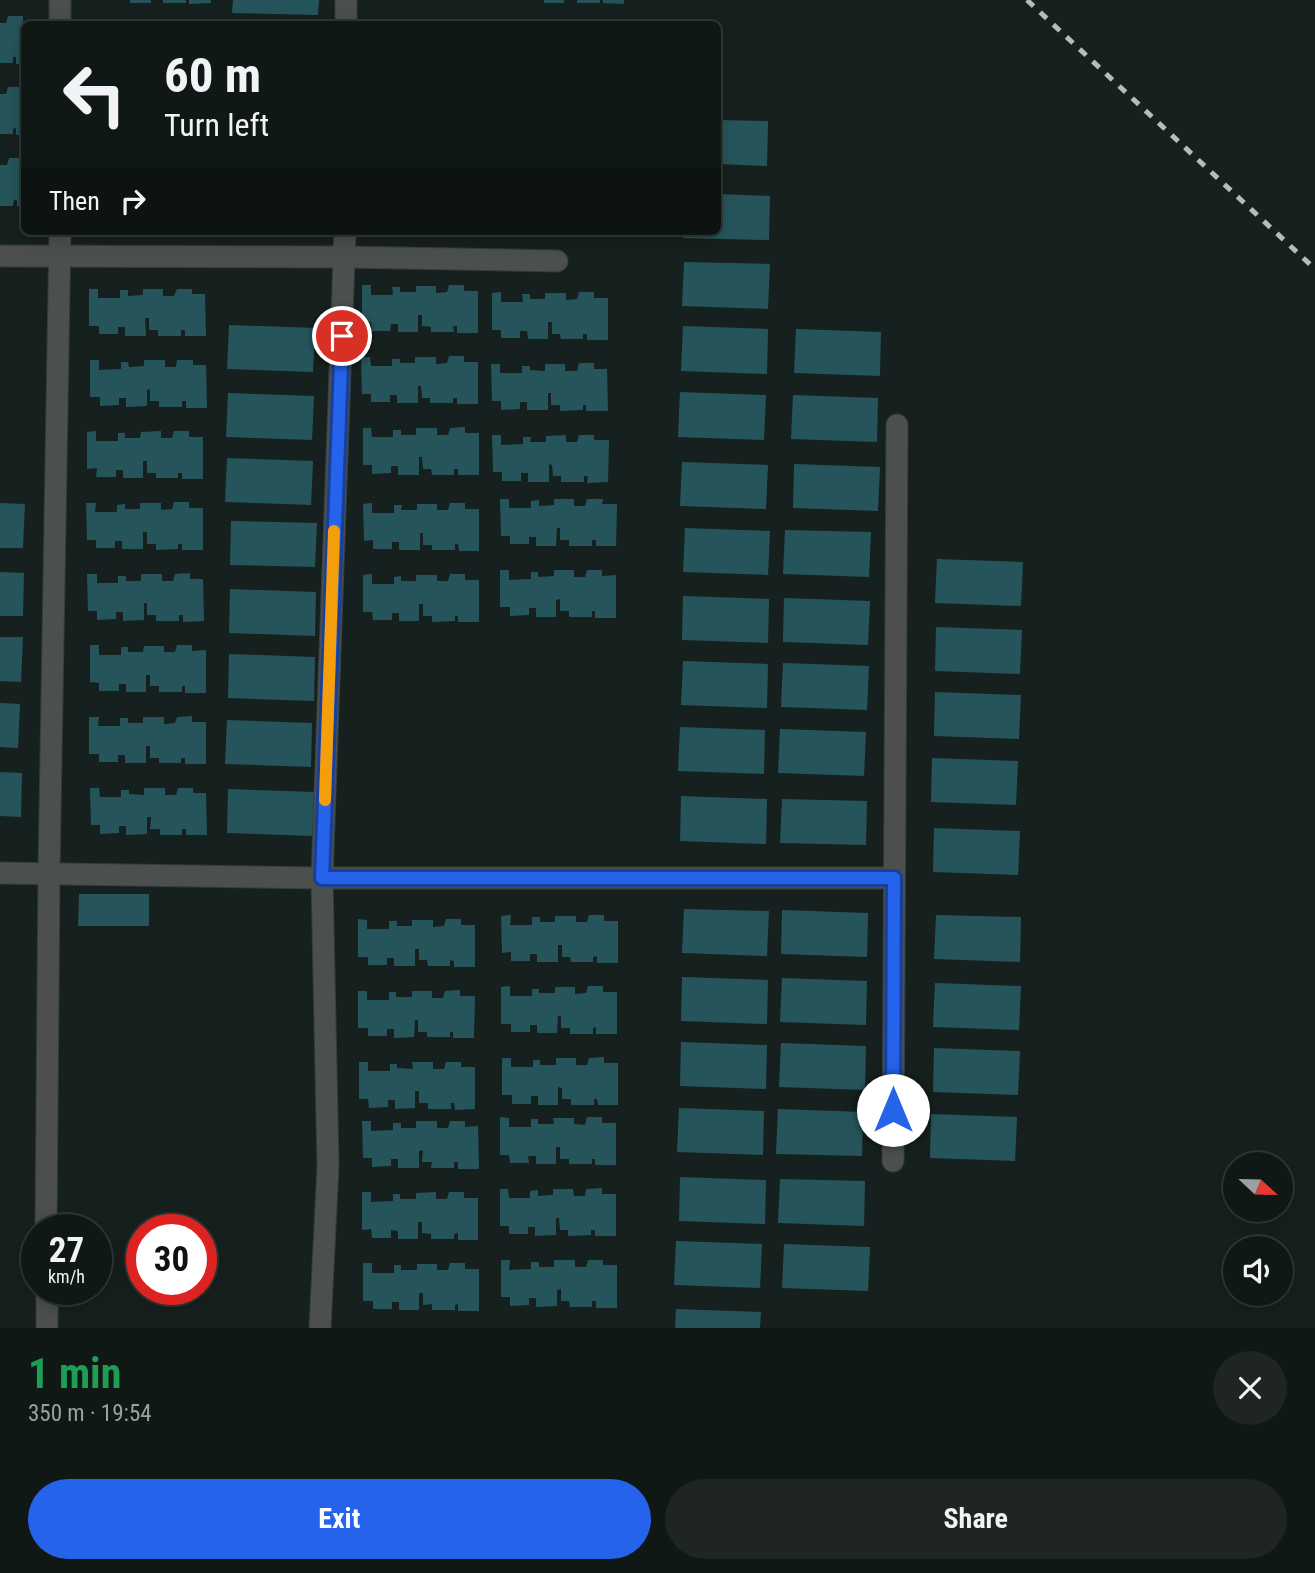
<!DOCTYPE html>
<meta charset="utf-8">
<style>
body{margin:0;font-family:"Roboto Condensed",sans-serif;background:#1e2523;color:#f1f3f6;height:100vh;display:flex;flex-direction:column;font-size:26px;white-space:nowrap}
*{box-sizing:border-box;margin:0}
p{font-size:23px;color:#9ca0a1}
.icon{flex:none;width:38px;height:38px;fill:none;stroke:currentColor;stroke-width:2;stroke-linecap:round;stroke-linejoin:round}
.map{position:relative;height:1328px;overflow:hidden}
.drawer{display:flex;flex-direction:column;background:#101816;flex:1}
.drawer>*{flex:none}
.banner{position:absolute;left:21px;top:21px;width:700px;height:214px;border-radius:10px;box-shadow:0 4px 18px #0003,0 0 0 2px #303735;background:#101816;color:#f1f3f6;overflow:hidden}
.needle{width:46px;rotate:112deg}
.tools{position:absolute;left:1223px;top:1152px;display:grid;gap:14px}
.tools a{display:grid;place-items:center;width:70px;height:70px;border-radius:50%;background:#101816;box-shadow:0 4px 18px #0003,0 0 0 2px #303735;font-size:35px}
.speed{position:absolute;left:21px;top:1214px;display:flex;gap:14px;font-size:35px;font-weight:700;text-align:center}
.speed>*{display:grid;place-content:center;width:91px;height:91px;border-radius:50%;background:#101816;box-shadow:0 4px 18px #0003,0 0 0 2px #303735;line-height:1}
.speed small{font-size:18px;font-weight:400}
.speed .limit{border:10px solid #d22;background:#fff;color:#111}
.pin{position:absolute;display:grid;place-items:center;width:60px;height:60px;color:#fff;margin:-30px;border:4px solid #fff;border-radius:50%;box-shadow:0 2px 7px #0007}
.me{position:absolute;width:77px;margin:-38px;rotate:0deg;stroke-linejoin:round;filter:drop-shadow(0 0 5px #0008)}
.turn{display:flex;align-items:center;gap:24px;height:147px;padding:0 28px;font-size:32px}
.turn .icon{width:91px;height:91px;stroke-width:2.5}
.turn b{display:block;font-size:49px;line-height:60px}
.then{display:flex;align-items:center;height:66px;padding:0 28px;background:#0003;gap:14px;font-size:26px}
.round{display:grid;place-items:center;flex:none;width:74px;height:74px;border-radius:37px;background:#1e2523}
.head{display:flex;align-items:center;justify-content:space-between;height:119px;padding:0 28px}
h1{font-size:42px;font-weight:700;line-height:52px;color:#1e9e55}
.primary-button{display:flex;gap:14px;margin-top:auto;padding:14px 28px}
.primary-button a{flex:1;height:80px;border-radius:42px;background:#2563eb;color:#fff;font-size:28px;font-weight:700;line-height:80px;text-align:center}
.primary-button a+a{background:#1e2523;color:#f1f3f6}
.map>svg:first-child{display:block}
.building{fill:#25555b}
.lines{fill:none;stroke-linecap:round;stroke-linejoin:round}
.minor-casing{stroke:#333d3b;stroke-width:23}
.minor{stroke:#4b4f4d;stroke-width:21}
.rail{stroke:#b5bcbb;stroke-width:5;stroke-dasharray:9 9;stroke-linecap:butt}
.route-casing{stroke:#184099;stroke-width:18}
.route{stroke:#2563eb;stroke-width:12}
.slow{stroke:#f59e0b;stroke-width:12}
</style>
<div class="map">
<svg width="1315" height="1328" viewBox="0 0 1315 1328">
<rect width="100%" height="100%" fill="#16201e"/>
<g class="building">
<rect x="130" y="0" width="21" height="3"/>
<rect x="163" y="0" width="23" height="3"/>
<polygon points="189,0 211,0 211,3 189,4"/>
<polygon points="233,0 319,0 318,15 232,13"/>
<rect x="544" y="0" width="20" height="3"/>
<rect x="577" y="0" width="23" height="3"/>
<polygon points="603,0 624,0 624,4 603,3"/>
<polygon points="8,16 23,16 23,22 37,21 37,24 24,24 24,64 16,64 16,57 13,57 13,63 0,63 0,23 6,23"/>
<polygon points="8,87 23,87 23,93 24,93 24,135 16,135 16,128 13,129 13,134 0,134 0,94 6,94"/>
<polygon points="718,120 768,121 767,166 718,164"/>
<polygon points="9,158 24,158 24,206 17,206 17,200 14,200 13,206 0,206 0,165 7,165"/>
<polygon points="718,194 770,196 769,240 683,238 683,231 718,231"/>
<polygon points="684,262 770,264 768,309 682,306"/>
<polygon points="362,285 371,285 371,295 393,295 392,287 400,287 400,292 416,292 416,286 436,286 436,293 447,292 449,285 464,285 464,291 478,291 478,333 457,333 457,326 453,326 454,332 431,332 431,327 422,326 422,315 418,315 418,332 398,332 398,324 391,324 390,331 372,331 371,322 362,323"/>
<polygon points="89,289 98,289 98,298 120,298 120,290 128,290 128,296 143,295 143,289 163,289 163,296 174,296 177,289 192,289 192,294 205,294 206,336 185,336 185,330 181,330 181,336 158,336 158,330 149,330 149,318 145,318 146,336 125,336 125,327 118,327 118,334 99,334 99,326 89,326"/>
<polygon points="501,292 501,302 523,302 522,294 530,294 530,299 545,299 545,293 566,293 566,300 577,299 579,292 594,292 594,298 608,298 608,340 587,340 587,334 583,334 583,339 561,339 560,334 552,334 552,322 548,322 548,339 528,339 527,331 520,331 520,338 501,338 501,330 492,330 492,293"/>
<polygon points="229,325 315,328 313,372 227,369"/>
<polygon points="683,326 768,329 767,374 681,371"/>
<polygon points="796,329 881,332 880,376 794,373"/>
<polygon points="449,356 464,356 464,362 478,362 478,404 457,404 457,398 453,398 453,403 430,403 430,398 422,398 421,386 418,386 418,403 397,403 397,395 390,395 390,402 371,402 371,394 362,394 361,357 370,357 371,366 392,366 392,359 400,359 400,363 415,363 415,357 436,357 436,364 447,363"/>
<polygon points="90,360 99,360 99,370 121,369 121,362 128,362 129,367 144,366 144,360 165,360 165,367 176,367 177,360 193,360 193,365 206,365 207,408 186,408 186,401 182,401 182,407 159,407 159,401 150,401 150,389 147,390 147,406 126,407 126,398 119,398 119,405 100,406 100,397 90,397"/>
<polygon points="579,363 594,363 594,369 607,369 608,411 586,411 586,405 583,405 583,410 560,411 560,405 551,405 551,393 548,393 548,410 527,410 527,402 520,402 520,409 501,410 501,401 492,401 491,364 500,364 500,373 522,373 522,366 530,366 530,370 545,371 545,364 565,364 565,371 577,371"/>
<polygon points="680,392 766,395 764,440 678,437"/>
<polygon points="228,393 314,396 312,440 226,437"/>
<polygon points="793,395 878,398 877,442 791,439"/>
<polygon points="465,427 465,433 479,433 479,475 458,475 458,469 454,469 454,475 432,475 431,469 423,469 422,457 419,457 419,475 398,475 398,466 391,466 391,473 372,474 372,465 363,465 363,428 371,428 372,437 393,437 393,430 401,430 401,435 416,435 416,428 437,428 437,435 448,435 450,428"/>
<polygon points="96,431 96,441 118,441 118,433 125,433 125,438 140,438 141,432 161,431 161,438 172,438 174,431 189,431 189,437 203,437 203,479 182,479 182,473 178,473 178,478 156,478 156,473 147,473 147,461 143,461 143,478 123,478 123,470 116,470 116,477 96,477 97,468 87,469 87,432"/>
<polygon points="492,435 501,435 501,445 523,444 523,437 531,437 530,442 546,442 546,436 566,435 566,442 577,442 579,435 594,435 594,440 609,440 608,482 587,483 588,476 584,476 584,482 561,482 561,476 553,476 552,465 549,464 549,482 528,482 528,473 521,473 521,481 502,481 502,472 493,472"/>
<polygon points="227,458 313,461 311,505 225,502"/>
<polygon points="682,462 768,465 766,509 680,506"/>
<polygon points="794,464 880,467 878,511 793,508"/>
<polygon points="500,499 509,499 509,508 531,508 531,501 539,500 539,506 554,505 554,499 574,499 574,506 585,506 587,499 603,499 602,504 617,504 616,546 596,546 596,540 592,540 592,546 569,546 569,540 560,540 560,528 557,528 556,546 536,546 536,537 529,537 529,544 510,544 510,536 501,536"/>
<polygon points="174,502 189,502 189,508 203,508 203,550 182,550 182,544 178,544 178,549 156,550 156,544 147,544 147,532 143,532 143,549 122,549 122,541 115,541 115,548 96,548 96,540 87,540 86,503 96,503 95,512 117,512 117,505 125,504 125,509 140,509 140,503 161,503 161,510 172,509"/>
<polygon points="0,503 25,504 23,548 0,548"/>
<polygon points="372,503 372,513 394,513 394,505 402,505 401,510 417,510 417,504 437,504 437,510 448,510 450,503 465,503 465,509 479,509 479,551 459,551 458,544 455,544 455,550 432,550 432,545 423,545 423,533 420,533 420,550 399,550 399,542 392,542 392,549 373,549 373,540 364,541 363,504"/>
<polygon points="231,521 317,523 315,567 230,565"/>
<polygon points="685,528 770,531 768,575 683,572"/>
<polygon points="785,530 871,532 869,577 783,574"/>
<polygon points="937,559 1023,562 1021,606 935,603"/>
<polygon points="500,570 509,570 509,580 531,579 531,572 538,572 538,577 554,576 554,570 574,570 574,577 585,577 587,570 602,570 602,576 616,575 616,618 595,618 595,611 592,611 592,617 569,617 569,611 560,611 560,599 556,600 556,617 536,617 536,608 529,608 529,615 510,616 510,607 500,607"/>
<polygon points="0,572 24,573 23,616 0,616"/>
<polygon points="190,573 190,579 203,579 204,621 183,622 183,615 179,615 179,621 156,621 156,615 147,615 147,603 144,603 144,620 123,621 123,612 116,612 116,619 97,620 97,611 88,611 87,574 97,574 97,583 118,583 118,576 126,576 126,581 141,581 141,574 162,574 162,581 173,581 175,574"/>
<polygon points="372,574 372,584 394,584 394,577 401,576 401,581 416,581 416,575 437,575 437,581 448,581 450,574 465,574 465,580 479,580 479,622 458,622 458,616 455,616 455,621 432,622 432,616 423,616 423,604 419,604 419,621 399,621 399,613 392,613 392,620 373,620 372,612 363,612 363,575"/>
<polygon points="230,589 316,592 315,636 229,633"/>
<polygon points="683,596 769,599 768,643 682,640"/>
<polygon points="784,598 870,601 868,645 783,642"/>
<polygon points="936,627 1022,630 1020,674 935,671"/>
<polygon points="0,637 23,637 21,682 0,681"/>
<polygon points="90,645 99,645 99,655 121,655 121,647 128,647 128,652 143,652 144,646 164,646 164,652 175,652 177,645 192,645 192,651 206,650 206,693 185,693 185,686 182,686 182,692 159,692 159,686 150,686 150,675 146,675 146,692 126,692 126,684 119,684 119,691 99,691 99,683 90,682"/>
<polygon points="229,654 315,657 314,701 228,698"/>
<polygon points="683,661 768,664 767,708 681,705"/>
<polygon points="783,663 869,666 867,710 781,707"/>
<polygon points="935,692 1021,695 1019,739 934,736"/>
<polygon points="0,703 20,704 18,748 0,747"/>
<polygon points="192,716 192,722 206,722 206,764 185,764 185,758 181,758 181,763 159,763 159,758 150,758 150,746 146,746 146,763 125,763 125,755 118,755 118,762 99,762 99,754 89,754 89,717 99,717 98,726 120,726 120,718 128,718 128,723 143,723 143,717 164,717 164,724 175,723 177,717"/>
<polygon points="227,720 312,723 311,767 225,764"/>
<polygon points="680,727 765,730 764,774 678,771"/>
<polygon points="780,729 866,732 864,776 778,773"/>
<polygon points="932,758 1018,761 1016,805 931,802"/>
<polygon points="0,772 22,773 21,817 0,816"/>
<polygon points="90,788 99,788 100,797 121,797 121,790 129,790 129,794 144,795 144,788 165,788 165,795 176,795 178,788 193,788 193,793 206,793 207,835 186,835 186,829 182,829 182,835 160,835 160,829 150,829 151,817 147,817 147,834 126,835 126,826 119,826 119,833 100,834 100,825 91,825"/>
<polygon points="228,789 315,792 313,836 227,833"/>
<polygon points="681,796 767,799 766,844 680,841"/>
<polygon points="782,799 867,801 866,845 780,843"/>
<polygon points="934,828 1020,831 1018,875 933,872"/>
<polygon points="79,894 149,894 149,926 78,926"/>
<polygon points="684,909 769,911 767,956 682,953"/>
<polygon points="782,910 868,913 867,957 781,954"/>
<polygon points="511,915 510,925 532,925 532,917 540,917 540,922 555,922 555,916 576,916 576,922 587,922 589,915 604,915 604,921 618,921 618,963 597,963 597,956 593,957 593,962 571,962 570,957 562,957 562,945 558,945 558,962 537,962 537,954 530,954 530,961 511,961 511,952 502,953 501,916"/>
<polygon points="936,915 1021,917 1020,962 934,959"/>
<polygon points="358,919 367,920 367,929 389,929 389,921 397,921 397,926 412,926 412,920 433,920 433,927 444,926 446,919 461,919 461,925 475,925 475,967 454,967 454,961 450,960 450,966 428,966 427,960 419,960 419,949 415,949 415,966 394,966 394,958 387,958 387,965 368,965 368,957 358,957"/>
<polygon points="682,977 768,980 767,1024 681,1021"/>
<polygon points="782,978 867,981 866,1025 780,1022"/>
<polygon points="935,983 1021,986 1019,1030 933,1027"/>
<polygon points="510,986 510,996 532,996 532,989 539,989 539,993 555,993 555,987 575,987 575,994 586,993 588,986 603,986 603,992 617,992 617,1034 596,1034 596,1027 593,1028 593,1034 570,1034 570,1028 561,1028 561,1016 558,1016 557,1033 537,1033 537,1025 530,1025 530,1032 511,1032 511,1024 501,1024 501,987"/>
<polygon points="460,990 460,996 475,996 474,1038 453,1038 453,1032 450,1032 450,1037 427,1037 427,1032 418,1032 418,1020 415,1020 414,1037 394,1038 394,1029 387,1029 387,1036 368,1036 368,1028 358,1028 358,991 367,991 367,1000 389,1000 389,992 396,992 396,997 412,997 412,991 432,991 432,998 443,998 445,991"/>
<polygon points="681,1042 767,1045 766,1089 680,1086"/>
<polygon points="781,1043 866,1046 865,1090 779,1087"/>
<polygon points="934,1048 1020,1051 1018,1095 933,1092"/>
<polygon points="604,1057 604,1063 618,1063 618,1105 598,1105 597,1099 594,1099 594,1105 571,1105 571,1099 562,1099 562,1088 558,1087 558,1105 538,1105 538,1096 531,1096 531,1104 512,1104 512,1095 502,1095 502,1058 511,1058 511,1067 533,1067 533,1060 540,1060 540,1065 556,1065 556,1058 576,1058 576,1065 587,1065 589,1058"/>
<polygon points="359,1062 368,1062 368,1071 390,1071 390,1064 397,1064 397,1068 413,1069 412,1062 433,1062 433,1069 444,1069 446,1062 461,1062 461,1067 475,1067 475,1109 455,1110 454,1103 451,1103 451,1109 428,1109 428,1103 419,1103 419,1091 415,1091 415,1108 395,1109 395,1100 388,1100 388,1107 369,1108 368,1099 359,1099"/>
<polygon points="679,1108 764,1111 763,1155 677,1152"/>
<polygon points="778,1109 863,1112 862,1156 776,1154"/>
<polygon points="931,1114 1017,1117 1015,1161 930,1158"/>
<polygon points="500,1117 509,1118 509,1127 531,1127 531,1119 538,1119 538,1124 554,1124 553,1118 574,1118 574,1124 585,1125 587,1117 602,1117 602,1123 616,1123 616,1165 595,1165 595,1159 592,1159 592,1164 569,1164 569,1159 560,1159 560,1147 556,1147 556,1164 536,1164 536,1156 528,1156 529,1163 510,1163 509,1155 500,1155"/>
<polygon points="362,1121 371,1121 371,1131 393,1130 393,1123 401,1123 401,1128 416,1128 416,1121 437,1121 437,1128 448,1128 450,1121 465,1121 465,1127 478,1126 479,1169 458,1169 458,1162 454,1162 454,1168 431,1168 432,1162 422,1162 423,1150 419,1151 419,1168 398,1168 398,1159 391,1159 391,1166 372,1167 372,1158 363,1158"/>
<polygon points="680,1177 766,1180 765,1224 679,1221"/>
<polygon points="780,1179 865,1181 864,1226 778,1223"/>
<polygon points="602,1188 602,1194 616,1194 616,1236 595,1236 595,1230 591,1230 591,1235 568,1236 568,1230 560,1230 559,1218 556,1218 556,1235 535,1236 535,1227 528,1227 528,1234 509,1234 509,1226 500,1226 500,1189 508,1189 509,1198 530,1198 530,1191 538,1190 538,1196 553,1195 553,1189 573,1189 574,1196 585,1196 586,1189"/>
<polygon points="362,1192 371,1192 371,1202 393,1201 393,1194 400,1194 400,1199 416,1199 416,1193 436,1192 436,1199 447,1199 449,1192 464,1192 464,1198 478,1198 478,1240 458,1240 458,1233 454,1234 454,1239 431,1239 431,1234 422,1233 422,1222 418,1222 418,1239 398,1239 398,1231 391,1230 391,1238 372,1238 371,1229 362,1230"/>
<polygon points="676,1241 762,1244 760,1288 674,1285"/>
<polygon points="784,1244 870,1247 868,1291 782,1288"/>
<polygon points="501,1260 510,1260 509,1270 531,1269 531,1262 539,1262 539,1267 554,1267 554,1260 575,1260 575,1267 586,1267 588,1260 603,1260 603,1265 617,1265 617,1308 596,1308 596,1301 592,1301 592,1307 570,1307 569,1301 561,1301 561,1289 557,1290 557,1306 536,1307 536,1298 529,1298 529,1305 510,1306 510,1297 501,1297"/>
<polygon points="363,1263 372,1263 372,1273 394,1273 394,1265 401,1265 401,1270 417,1270 417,1264 437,1264 437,1270 448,1270 450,1263 465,1263 465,1269 479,1269 479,1311 458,1311 458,1304 455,1305 455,1310 432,1310 432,1304 423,1305 423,1293 419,1293 419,1310 399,1310 399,1302 392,1302 392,1309 373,1309 373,1301 363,1301"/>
<polygon points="676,1309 761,1312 760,1328 675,1328"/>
</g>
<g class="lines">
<g class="minor-casing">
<g id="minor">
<polyline points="60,24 60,0"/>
<polyline points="346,24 346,0"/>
<polyline points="0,256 345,257 557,261"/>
<polyline points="0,873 322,878 894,878"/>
<polyline points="893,1161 897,425"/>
<polyline points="46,1230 49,873 60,231"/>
<polyline points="47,1290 47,1328"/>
<polyline points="320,1328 328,1166 322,878 345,231"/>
</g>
</g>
<use href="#minor" class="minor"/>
<polyline class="rail" points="1027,0 1315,269"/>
</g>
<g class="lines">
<g class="route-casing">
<polyline id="route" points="342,336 322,878 894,878 893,1110"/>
</g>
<use href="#route" class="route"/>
<polyline class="slow" points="325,800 334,531"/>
</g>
</svg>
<div class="tools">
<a><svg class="needle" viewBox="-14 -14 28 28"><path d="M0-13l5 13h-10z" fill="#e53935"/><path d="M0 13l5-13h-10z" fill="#9ca0a1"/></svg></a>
<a><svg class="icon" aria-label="sound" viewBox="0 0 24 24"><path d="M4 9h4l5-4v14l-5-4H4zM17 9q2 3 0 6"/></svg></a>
</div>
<div class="speed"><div>27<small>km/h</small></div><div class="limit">30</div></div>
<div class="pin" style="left:342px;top:336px;background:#d93025"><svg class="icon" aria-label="arrive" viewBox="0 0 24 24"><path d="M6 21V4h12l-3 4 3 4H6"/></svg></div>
<svg class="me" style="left:893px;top:1110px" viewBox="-20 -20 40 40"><circle r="19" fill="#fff"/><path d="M0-13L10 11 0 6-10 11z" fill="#2563eb"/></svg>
<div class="banner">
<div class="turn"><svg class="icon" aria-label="left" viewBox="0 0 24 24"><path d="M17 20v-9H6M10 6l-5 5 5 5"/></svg><div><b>60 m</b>Turn left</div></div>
<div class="then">Then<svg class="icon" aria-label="right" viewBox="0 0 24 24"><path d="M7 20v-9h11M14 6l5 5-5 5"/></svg></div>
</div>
</div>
<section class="drawer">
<div class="head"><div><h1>1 min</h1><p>350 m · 19:54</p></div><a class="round"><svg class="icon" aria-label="close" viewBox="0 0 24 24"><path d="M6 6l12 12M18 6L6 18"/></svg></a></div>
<div class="primary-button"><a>Exit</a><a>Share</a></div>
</section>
